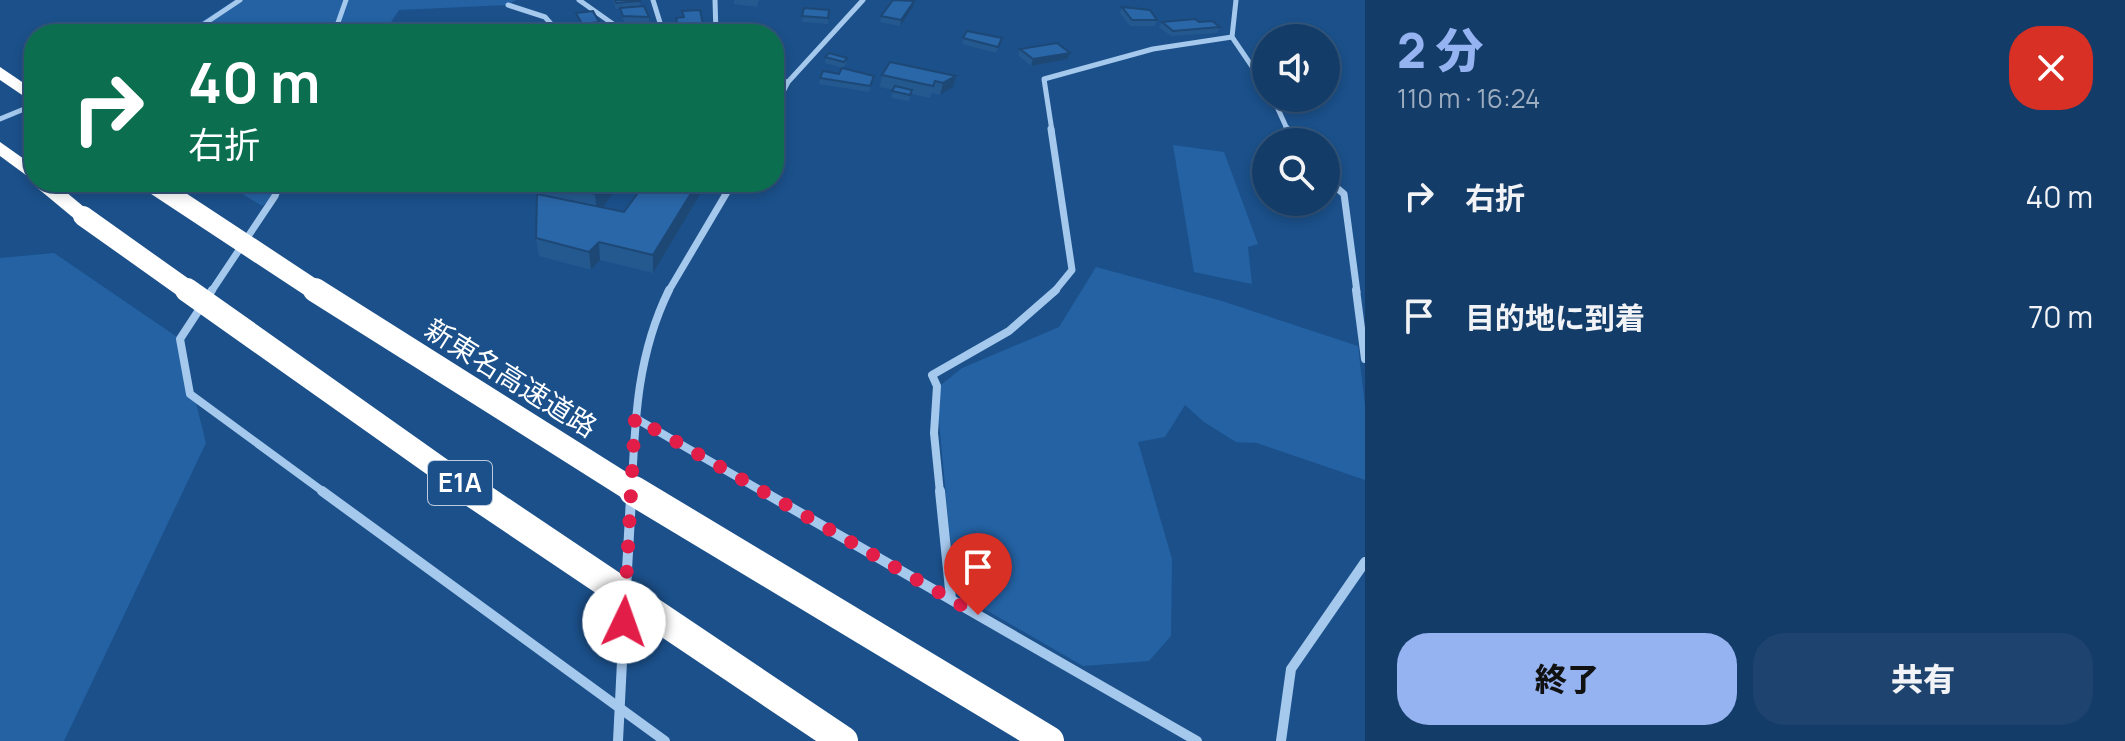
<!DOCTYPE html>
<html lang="ja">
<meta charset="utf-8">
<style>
body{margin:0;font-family:Manrope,"Noto Sans JP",sans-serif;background:#1d436e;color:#f1f3f6;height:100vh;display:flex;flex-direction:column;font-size:30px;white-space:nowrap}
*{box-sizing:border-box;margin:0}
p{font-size:26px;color:#9dadc0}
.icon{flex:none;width:44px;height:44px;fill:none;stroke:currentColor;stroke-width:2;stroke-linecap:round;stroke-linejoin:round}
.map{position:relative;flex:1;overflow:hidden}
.drawer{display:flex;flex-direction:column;background:#143c68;width:760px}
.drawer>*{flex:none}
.banner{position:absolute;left:24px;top:24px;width:760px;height:168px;border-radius:32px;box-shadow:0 4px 12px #0003,0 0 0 2px #33567c;background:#0b6e4f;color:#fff;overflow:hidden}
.controls{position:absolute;left:1252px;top:24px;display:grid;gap:16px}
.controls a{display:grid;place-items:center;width:88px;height:88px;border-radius:50%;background:#143c68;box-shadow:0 4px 12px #0003,0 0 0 2px #33567c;font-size:40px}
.pin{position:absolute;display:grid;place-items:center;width:68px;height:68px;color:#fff;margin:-82px -34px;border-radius:50% 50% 50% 0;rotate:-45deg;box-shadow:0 0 8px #0007}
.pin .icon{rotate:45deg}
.me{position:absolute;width:88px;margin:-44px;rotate:3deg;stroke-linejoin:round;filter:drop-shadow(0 0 6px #0008)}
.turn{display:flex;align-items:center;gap:28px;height:168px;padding:0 32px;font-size:36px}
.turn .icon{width:104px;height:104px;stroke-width:2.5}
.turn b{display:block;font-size:56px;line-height:68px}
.round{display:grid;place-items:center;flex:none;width:84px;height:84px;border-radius:32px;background:#1d436e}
.head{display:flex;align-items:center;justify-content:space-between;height:136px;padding:0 32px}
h1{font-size:48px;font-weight:800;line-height:60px;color:#95b2f1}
.action{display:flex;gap:16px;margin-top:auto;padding:16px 32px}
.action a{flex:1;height:92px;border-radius:32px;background:#95b2f1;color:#111;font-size:32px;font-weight:800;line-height:92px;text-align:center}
.action a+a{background:#1d436e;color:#f1f3f6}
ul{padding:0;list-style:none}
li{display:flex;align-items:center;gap:24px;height:120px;padding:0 32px}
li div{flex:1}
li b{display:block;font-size:30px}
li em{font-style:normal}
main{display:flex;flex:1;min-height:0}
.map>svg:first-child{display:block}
.green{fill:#2462a3}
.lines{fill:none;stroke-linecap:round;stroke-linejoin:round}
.minor-far3{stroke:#a5c8ed;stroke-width:5}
.minor-far2{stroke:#a5c8ed;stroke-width:7}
.minor-far1{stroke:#a5c8ed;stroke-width:8}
.minor{stroke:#a5c8ed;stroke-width:10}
.motorway{fill:#fff;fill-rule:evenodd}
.motorway-bridge-far2{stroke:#fff;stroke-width:20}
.motorway-bridge-far1{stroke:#fff;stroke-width:24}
.motorway-bridge{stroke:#fff;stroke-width:30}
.wall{fill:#245990}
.shaded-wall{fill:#1d4876}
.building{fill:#2a67a8;stroke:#1d4876;stroke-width:2}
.route{stroke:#e11d48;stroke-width:14;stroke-dasharray:0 25.2}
.labels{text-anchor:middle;stroke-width:8;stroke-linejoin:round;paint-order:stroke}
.shield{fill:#1b508a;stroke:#bbcadc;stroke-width:2}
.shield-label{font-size:26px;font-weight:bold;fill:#fff}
.street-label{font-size:28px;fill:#fff;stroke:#1b508a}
</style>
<main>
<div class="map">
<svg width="1365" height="741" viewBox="0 0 1365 741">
<rect width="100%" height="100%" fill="#1b508a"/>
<g class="green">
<polygon points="235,0 516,0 508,5 399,10 383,34 182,34"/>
<polygon points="1173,145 1224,152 1258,244 1248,247 1252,284 1194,272"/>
<polygon points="223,182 293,182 262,206"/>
<polygon points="54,253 180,339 206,443 64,741 0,741 0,258"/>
<polygon points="1096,267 1222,301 1358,346 1365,406 1365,480 1257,443 1236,442 1204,422 1185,405 1165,437 1138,442 1172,559 1171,636 1149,661 1083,666 955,592 936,389 962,368 1059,327"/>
</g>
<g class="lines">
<g class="minor-far3">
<polyline points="579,0 623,31 662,29 653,0"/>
<polyline points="715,0 716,34"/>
<polyline points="1236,0 1232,37 1266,87"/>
<polyline points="508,5 545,17 560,34"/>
<polyline points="189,34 240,0"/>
<polyline points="334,34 346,0"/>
<polyline points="774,80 788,82"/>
<polyline points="1273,98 1288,131"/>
<polyline points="774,109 788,82 863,0"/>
<polyline points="0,119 34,105"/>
<polyline points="1052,131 1044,79 1153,49 1232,37"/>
</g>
<g class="minor-far2">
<polyline points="1051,129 1072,270 1054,292"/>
<polyline points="1287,129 1293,142"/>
<polyline points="1326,179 1344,194 1357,292"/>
<polyline points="211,292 275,196 280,182"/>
<polyline points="668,292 733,182"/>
</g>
<g class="minor-far1">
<polyline points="212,290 180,339 190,394 325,493"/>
<polyline points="1356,290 1365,359"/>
<polyline points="635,418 765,493"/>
<path d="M 632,485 C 635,416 638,353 669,290"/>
<polyline points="940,493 934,433 937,386 932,375 1009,331 1056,290"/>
</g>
<g class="minor">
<polyline points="322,491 665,741"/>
<polyline points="762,491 1197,741"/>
<polyline points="940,491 951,599"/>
<polyline points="626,588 631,498"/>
<polyline points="618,741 625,602"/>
<polyline points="1281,741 1291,669 1365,562"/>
</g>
<g class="motorway">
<polygon points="0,67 34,90 34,103 0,80"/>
<polygon points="0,142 34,166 34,182 54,182 90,212 93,216 90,220 76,220 35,186 34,181 0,156"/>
</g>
<g class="motorway-bridge-far2">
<polyline points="151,182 318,292"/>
<polyline points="83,216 190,292"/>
</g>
<g class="motorway-bridge-far1">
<polyline points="187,290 474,493"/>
<polyline points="315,290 637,493"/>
</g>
<g class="motorway-bridge">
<polyline points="471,491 843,741"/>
<polyline points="634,491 1049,741"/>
</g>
</g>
<g class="wall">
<polygon points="613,0 639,0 640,6 649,17 649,23 624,22 620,8 616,9"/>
<polygon points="734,0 759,0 757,7 734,4"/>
<polygon points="913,7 900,26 880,22 881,16"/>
<polygon points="1122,7 1157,20 1155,26 1130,26 1120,13"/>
<polygon points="804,8 829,10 828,24 802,22"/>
<polygon points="682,11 703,24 703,30 678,32 676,18 683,17"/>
<polygon points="1162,22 1199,22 1220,27 1217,33 1171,36 1159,27"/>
<polygon points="963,38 1002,38 996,53 962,44"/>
<polygon points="1020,49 1070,53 1068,59 1031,66 1018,55"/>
<polygon points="825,57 847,58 846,64 843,68 825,63"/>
<polygon points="839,74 874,76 869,92 819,84 820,78"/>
<polygon points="882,75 956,76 953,87 940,95 932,93 930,98 911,94 909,101 891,98 893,90 880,87"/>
<polygon points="540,182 621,182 603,208 624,212 707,183 653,273 600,260 591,270 539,256 536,238 541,195"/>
</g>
<g class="shaded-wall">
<polygon points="914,1 913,7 900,26 901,20"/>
<polygon points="599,22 599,28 582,30 582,24"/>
<polygon points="1070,53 1068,59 1031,66 1033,59"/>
<polygon points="956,76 953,87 940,95 943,83"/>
<polygon points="604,182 621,182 597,216 595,194"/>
<polygon points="698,182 707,182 707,183 653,273 653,255"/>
<polygon points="599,242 600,260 591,270 589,252"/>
</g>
<g class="building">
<polygon points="615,0 639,0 640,1 616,3"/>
<polygon points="893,0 914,1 901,20 881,16"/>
<polygon points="644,6 649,17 623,16 620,8"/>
<polygon points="1122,7 1150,10 1157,20 1132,20"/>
<polygon points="804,8 829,10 828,18 802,16"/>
<polygon points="700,10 703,24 678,26 676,18 684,17 682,11"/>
<polygon points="593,11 599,22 582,24 576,13"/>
<polygon points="1195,19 1199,22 1212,21 1220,27 1173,31 1162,22"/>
<polygon points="617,30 640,33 614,34"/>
<polygon points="967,31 1002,38 998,47 963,38"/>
<polygon points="1057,43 1070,53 1033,59 1020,49"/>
<polygon points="829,53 847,58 844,62 825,57"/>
<polygon points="890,62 956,76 943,83 935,81 933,86 882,75"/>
<polygon points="842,68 874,76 870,86 820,78 823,71 839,74"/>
<polygon points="895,86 912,90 910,95 892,91"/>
<polygon points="542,182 604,182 595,194"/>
<polygon points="646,182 698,182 653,255 599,242 589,252 536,238 537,194 624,212"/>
</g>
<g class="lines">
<polyline class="route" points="624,622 635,418 978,615"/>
</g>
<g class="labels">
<rect class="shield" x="428" y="461" width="64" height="44" rx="6"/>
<g class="shield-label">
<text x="460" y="492">E1A</text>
</g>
<g class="street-label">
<text transform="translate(511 378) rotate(32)" y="10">新東名高速道路</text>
</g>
</g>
</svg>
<div class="controls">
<a><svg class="icon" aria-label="sound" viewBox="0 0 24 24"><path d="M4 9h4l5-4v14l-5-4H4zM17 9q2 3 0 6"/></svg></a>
<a><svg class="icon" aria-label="search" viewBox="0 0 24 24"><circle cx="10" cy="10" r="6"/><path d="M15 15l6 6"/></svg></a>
</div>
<div class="pin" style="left:978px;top:615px;background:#d93025"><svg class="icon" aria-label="arrive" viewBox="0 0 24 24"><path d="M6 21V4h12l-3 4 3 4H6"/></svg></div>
<svg class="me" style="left:624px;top:622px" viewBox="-20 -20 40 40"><circle r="19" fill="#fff"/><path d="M0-13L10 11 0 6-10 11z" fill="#e11d48"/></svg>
<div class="banner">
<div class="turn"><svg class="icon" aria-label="right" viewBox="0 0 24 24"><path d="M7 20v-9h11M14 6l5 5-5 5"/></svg><div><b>40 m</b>右折</div></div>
</div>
</div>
<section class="drawer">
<div class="head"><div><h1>2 分</h1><p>110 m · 16:24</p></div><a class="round" style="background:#d93025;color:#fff"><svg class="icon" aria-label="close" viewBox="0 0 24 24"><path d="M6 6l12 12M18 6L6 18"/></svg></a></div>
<ul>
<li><svg class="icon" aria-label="right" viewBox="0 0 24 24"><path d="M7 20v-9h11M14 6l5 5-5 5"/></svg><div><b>右折</b></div><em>40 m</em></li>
<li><svg class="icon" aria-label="arrive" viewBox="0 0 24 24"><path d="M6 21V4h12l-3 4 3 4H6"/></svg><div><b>目的地に到着</b></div><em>70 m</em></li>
</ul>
<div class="action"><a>終了</a><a>共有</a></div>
</section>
</main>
